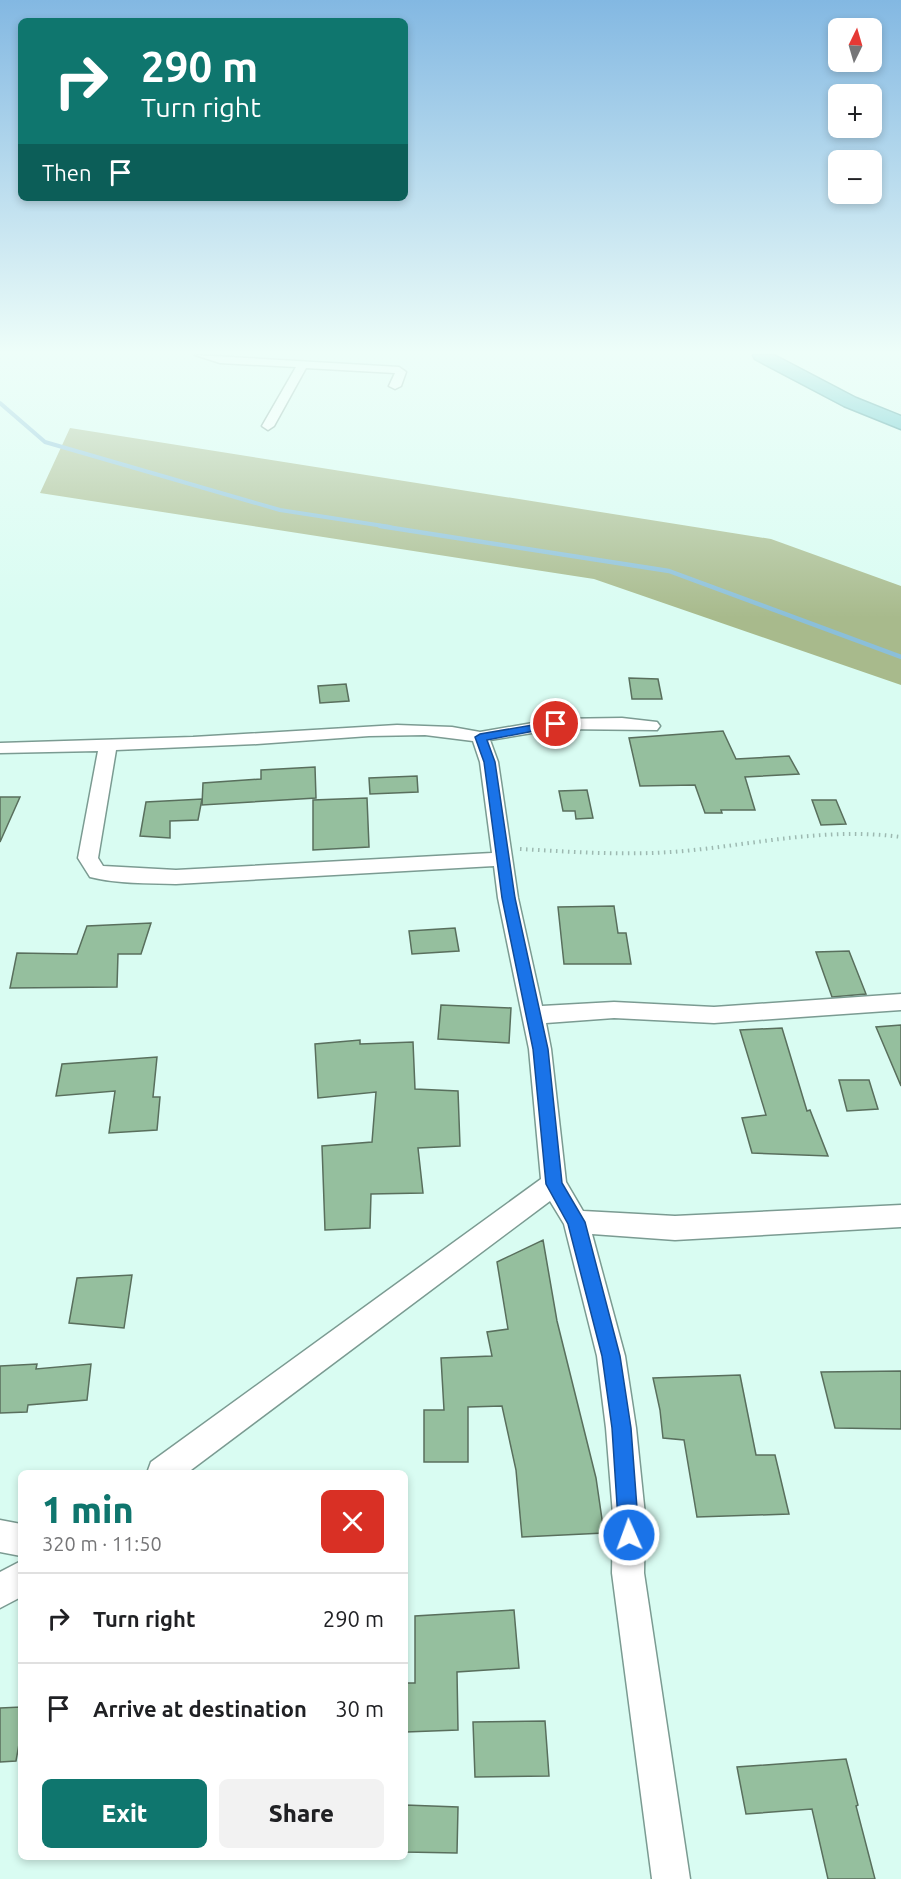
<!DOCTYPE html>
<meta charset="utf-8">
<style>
body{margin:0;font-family:Ubuntu,sans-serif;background:#f2f2f2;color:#202124;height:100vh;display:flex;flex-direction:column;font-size:22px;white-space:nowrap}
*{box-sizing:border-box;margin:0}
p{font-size:20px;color:#757577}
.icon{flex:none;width:33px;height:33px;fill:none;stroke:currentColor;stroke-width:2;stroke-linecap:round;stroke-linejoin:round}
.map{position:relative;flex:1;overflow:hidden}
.sheet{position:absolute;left:18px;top:1470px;width:390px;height:390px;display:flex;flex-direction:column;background:#fff;border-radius:9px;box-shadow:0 3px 9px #0003}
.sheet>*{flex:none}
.top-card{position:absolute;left:18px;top:18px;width:390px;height:183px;border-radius:9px;box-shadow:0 3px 9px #0003;background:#0f766e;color:#fff;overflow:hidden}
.needle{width:39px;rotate:5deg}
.buttons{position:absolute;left:828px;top:18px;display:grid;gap:12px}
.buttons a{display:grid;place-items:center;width:54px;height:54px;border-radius:9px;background:#fff;box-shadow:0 3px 9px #0003;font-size:30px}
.pin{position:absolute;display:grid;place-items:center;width:51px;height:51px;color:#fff;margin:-26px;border:3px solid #fff;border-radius:50%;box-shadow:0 2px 6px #0007}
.me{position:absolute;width:66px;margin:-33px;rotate:358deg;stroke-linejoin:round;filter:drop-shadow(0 0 4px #0008)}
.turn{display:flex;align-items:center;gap:21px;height:126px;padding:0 24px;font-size:27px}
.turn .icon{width:78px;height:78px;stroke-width:2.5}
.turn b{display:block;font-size:42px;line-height:51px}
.then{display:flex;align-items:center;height:57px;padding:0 24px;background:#0003;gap:12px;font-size:22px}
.round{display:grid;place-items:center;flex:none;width:63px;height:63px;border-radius:9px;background:#f2f2f2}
.head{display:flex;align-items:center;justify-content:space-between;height:102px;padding:0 24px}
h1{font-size:36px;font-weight:800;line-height:45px;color:#0f766e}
.button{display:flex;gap:12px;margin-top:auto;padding:12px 24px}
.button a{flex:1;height:69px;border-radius:9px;background:#0f766e;color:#fff;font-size:24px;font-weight:800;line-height:69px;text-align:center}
.button a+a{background:#f2f2f2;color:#202124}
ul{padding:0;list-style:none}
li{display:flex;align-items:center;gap:18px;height:90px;padding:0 24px;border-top:2px solid #e0e0e0}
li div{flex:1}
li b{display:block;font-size:22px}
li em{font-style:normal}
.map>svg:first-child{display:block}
.forest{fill:#a8ba8c}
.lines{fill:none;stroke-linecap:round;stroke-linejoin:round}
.stream-far1{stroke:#8bbfd9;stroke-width:4}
.stream{stroke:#8bbfd9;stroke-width:4.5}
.building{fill:#95bf9e;stroke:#596f5d;stroke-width:1.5}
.minor-casing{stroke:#7b9b92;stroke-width:3}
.trunk-casing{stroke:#167c81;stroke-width:3}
.path{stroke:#9db9b1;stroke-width:4;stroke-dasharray:1.5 4.5;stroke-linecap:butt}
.minor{fill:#fff;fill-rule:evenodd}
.trunk{fill:#40b8c0;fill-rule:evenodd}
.route{fill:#1a73e8;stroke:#114b97;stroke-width:1.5}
</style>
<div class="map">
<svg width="901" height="1879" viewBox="0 0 901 1879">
<rect width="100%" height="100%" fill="#d9fcf2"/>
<polygon class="forest" points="70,428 771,539 901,586 901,685 594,579 40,493"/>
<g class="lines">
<polyline class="stream-far1" points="0,403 45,442 280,510 390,527"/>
<polyline class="stream" points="380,526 669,571 901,657"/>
</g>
<g class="building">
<polygon points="629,678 658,679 662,699 632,699"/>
<polygon points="346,684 349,701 320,703 318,686"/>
<polygon points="723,731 736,759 789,756 799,774 745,777 755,810 721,810 722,813 705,813 695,785 640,786 629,738"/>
<polygon points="315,767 316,798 202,805 203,783 261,779 261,770"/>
<polygon points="417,776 418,792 370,794 369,778"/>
<polygon points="587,790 593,818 576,819 575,811 563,811 559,791"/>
<polygon points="0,797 20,797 0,842"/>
<polygon points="367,798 369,847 313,850 313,800"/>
<polygon points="202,799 198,820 170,821 170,838 140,836 146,802"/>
<polygon points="812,800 836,800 846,824 821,825"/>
<polygon points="614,906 618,933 626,933 631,964 564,964 558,907"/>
<polygon points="151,923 141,954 118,954 117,987 10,988 17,953 77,954 87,926"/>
<polygon points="455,928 459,951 412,954 409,931"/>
<polygon points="849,951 866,994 832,997 816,952"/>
<polygon points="441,1005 511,1008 509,1043 438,1039"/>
<polygon points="901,1025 901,1086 876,1027"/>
<polygon points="782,1028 807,1111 810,1110 828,1156 752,1153 742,1118 766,1115 740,1030"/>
<polygon points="360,1040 360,1044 413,1042 415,1089 458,1091 460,1146 418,1148 423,1193 371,1194 370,1228 325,1230 322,1146 372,1142 376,1092 318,1098 315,1044"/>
<polygon points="157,1057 153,1097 160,1097 157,1130 109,1133 115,1091 56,1096 62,1064"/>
<polygon points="839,1080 869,1080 878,1109 847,1111"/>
<polygon points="543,1240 557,1321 596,1478 604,1533 522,1537 516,1470 502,1406 468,1407 468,1462 424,1462 424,1410 444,1410 441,1358 492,1356 487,1332 508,1329 497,1262"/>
<polygon points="132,1275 124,1328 69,1323 77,1278"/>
<polygon points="37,1364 36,1369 91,1364 87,1400 28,1405 27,1412 0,1413 0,1366"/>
<polygon points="901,1371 901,1429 835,1428 821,1372"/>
<polygon points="740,1375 756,1455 775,1455 789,1514 697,1517 684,1440 663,1438 660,1410 653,1378"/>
<polygon points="514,1610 519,1668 457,1672 458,1730 406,1732 406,1683 415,1683 415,1616"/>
<polygon points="21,1707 21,1733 16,1761 0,1762 0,1708"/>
<polygon points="545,1721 549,1776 475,1777 473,1722"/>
<polygon points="846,1759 858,1805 856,1806 875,1879 828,1879 812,1809 746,1814 737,1767"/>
<polygon points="405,1805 458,1807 457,1853 405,1852"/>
</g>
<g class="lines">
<g class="minor-casing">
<g id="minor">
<polygon points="195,355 399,367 406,372 401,386 395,389 389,386 395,373 306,368 274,426 268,430 262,426 296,367 220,363"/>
<path d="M 622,718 L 657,722 L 660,726 L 657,730 L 556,729 L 490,740 L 498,762 L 518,898 L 542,1006 L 614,1002 L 714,1007 L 901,994 L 901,1010 L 714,1023 L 614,1018 L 546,1023 L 551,1049 L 566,1182 L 583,1211 L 675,1216 L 901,1205 L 901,1227 L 675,1240 L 592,1234 L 625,1356 L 636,1428 L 645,1515 L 644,1573 L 690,1879 L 652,1879 L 612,1573 L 613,1515 L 606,1428 L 597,1356 L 564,1224 L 550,1201 L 187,1473 L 147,1473 L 151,1462 L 541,1179 L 529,1049 L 498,898 L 494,866 L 176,884 C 147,883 118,884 90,877 L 78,858 L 98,751 L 0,753 L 0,743 L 193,737 L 397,725 L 452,727 L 480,732 L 556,719 ZM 425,735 L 473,741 L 480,762 L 492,853 L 176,870 L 103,866 L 98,858 L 116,750 L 257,744 L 369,736 Z"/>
<polygon points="0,1520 21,1524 21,1556 0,1552"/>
<polygon points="21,1561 21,1597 0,1608 0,1572"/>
</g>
</g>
<g class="trunk-casing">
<polygon id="trunk" points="753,355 774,355 856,398 901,416 901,429 844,406 755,359"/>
</g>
<path class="path" d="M 520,849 C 575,852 629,856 684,851 C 757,844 827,827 901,837"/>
<use href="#minor" class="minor"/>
<use href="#trunk" class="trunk"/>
</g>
<linearGradient id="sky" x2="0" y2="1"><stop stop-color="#83b8e2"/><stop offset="0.57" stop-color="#eefef9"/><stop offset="1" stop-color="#eefef9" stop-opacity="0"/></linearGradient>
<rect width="901" height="618" fill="url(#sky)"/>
<polygon class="route" points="556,721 561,724 560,726 487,740 495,762 515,898 548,1049 562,1183 585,1222 620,1356 631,1428 639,1535 636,1542 629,1545 622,1542 619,1535 612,1428 602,1356 568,1224 546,1184 533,1049 502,898 484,762 475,737 480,734"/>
</svg>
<div class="buttons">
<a><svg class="needle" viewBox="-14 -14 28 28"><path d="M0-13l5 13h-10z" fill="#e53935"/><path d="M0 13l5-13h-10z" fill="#757577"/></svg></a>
<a>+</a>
<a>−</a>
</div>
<div class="pin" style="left:556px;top:724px;background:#d93025"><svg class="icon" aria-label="arrive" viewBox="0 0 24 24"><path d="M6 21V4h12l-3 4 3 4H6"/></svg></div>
<svg class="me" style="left:629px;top:1535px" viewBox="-20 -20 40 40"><circle r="17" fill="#1a73e8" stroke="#fff" stroke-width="3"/><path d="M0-11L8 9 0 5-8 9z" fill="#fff"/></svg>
<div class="top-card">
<div class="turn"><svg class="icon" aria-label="right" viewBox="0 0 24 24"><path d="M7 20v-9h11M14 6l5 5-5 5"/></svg><div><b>290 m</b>Turn right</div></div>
<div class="then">Then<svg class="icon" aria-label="arrive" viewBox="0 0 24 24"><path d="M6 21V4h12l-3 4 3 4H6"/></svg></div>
</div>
<section class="sheet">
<div class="head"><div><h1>1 min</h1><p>320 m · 11:50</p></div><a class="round" style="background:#d93025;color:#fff"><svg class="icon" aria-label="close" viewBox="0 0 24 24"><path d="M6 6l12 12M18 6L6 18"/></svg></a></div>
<ul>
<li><svg class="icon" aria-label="right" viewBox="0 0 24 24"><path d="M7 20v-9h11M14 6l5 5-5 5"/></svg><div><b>Turn right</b></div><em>290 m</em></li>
<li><svg class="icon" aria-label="arrive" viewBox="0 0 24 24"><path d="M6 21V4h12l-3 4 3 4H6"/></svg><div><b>Arrive at destination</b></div><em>30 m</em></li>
</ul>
<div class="button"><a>Exit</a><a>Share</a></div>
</section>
</div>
